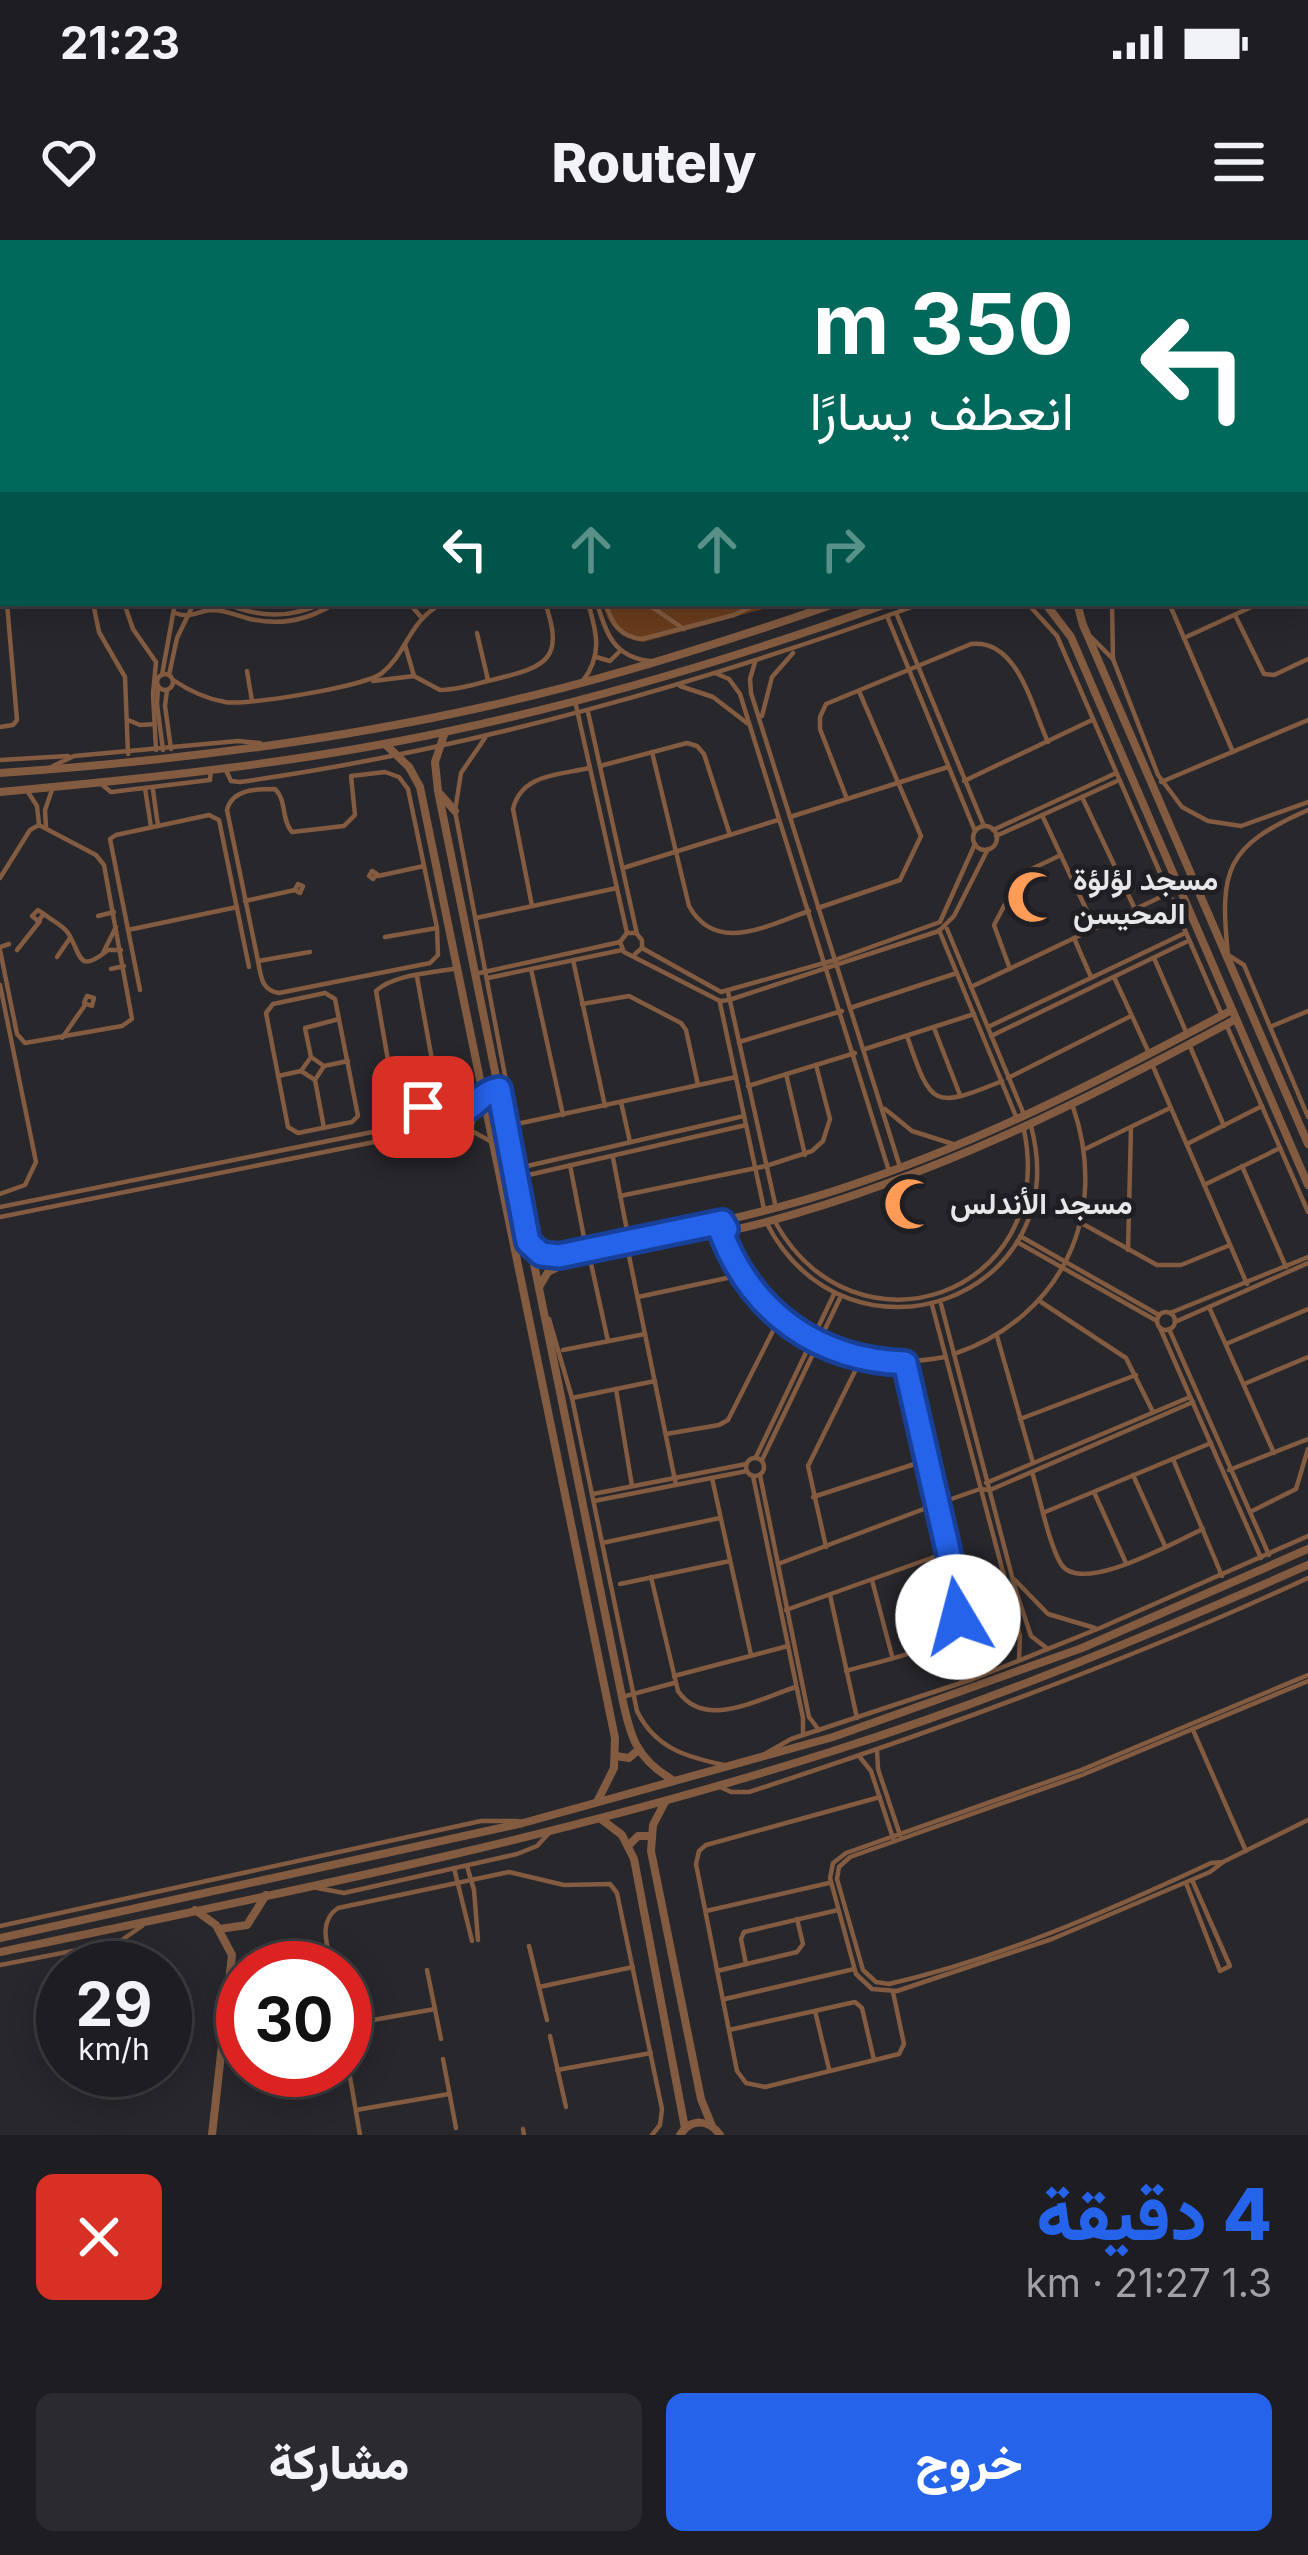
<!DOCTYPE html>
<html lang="ar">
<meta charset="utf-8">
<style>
body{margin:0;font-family:Inter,Vazirmatn,sans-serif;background:#2b2a2e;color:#f1f3f6;direction:rtl;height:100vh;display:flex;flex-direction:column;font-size:45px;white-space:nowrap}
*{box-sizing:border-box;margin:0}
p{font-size:39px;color:#a1a2a5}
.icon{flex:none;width:66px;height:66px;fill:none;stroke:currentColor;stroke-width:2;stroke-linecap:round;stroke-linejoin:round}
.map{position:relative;height:1895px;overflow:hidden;direction:ltr}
.sheet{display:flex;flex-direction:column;background:#1e1d21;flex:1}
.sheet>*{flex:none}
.top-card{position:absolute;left:0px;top:0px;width:1308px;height:366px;box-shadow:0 6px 30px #0003,0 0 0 3px #3c3b3f;direction:rtl;background:#00695c;color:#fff;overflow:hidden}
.speed{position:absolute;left:36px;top:1701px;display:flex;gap:24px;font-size:60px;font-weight:700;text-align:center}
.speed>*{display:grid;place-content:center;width:156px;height:156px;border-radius:50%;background:#1e1d21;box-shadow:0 6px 30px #0003,0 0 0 3px #3c3b3f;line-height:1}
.speed small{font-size:30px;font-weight:400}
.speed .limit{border:18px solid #d22;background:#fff;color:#111}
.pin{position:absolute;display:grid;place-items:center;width:102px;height:102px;color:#fff;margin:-51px;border-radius:24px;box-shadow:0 6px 18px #0006}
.me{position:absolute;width:132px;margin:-66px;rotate:352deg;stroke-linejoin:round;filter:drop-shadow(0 0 9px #0008)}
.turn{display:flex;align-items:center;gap:42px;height:252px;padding:0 36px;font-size:54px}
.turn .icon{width:156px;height:156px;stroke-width:2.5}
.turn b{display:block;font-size:84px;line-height:102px}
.lanes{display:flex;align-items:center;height:114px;padding:0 36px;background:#0003;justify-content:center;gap:60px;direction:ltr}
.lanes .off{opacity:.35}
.round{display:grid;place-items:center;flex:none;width:126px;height:126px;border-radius:18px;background:#2b2a2e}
.summary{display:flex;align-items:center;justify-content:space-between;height:204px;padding:0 36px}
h1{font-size:72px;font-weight:800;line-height:90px;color:#2563eb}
.primary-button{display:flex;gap:24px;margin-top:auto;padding:24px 36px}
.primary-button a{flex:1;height:138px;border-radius:18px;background:#2563eb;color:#fff;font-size:48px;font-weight:800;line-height:138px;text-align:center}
.primary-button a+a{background:#2b2a2e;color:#f1f3f6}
.status{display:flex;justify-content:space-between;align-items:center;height:84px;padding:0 60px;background:#1e1d21;direction:ltr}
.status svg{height:33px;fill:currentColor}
header{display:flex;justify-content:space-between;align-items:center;height:156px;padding:0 36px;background:#1e1d21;font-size:54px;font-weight:800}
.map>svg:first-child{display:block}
.green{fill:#693c1c}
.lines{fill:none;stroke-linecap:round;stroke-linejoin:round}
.minor{stroke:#825b41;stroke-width:4.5}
.tertiary{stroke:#825b41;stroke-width:8}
.route-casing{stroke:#184099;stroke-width:30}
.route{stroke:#2563eb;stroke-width:21}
.labels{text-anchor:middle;stroke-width:10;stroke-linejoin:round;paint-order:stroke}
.poi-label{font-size:30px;font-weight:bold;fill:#e7e7ea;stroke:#1e1e23;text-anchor:start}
</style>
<div class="status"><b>21:23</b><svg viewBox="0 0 49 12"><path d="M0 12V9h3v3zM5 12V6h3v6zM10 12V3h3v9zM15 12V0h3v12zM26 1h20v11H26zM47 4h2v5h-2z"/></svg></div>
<header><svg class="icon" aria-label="menu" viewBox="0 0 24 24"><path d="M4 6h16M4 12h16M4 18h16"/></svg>Routely<svg class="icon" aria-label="heart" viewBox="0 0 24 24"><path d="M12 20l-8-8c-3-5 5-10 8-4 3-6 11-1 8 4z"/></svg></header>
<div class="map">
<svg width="1308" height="1895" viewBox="0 0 1308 1895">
<rect width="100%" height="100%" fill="#28272c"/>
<g class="green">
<polygon points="496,0 1308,0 1308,131 1305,133 1305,3"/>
<path d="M 602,363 L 785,363 L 644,402 C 619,399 609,386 602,363 Z"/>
</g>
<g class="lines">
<g class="minor">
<polyline points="85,0 86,3"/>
<polyline points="481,0 482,3"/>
<polyline points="490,0 491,3"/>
<polyline points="505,0 507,3"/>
<polyline points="566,0 570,3"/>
<polyline points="770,0 773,3"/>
<polyline points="556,3 560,0"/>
<polyline points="577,3 583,0"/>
<polyline points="794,3 796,0"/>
<polyline points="1305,122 1308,120"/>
<polyline points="1305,185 1308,183"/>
<polyline points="1305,258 1308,257"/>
<polyline points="1305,343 1308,341"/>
<polyline points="0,344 3,347"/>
<polyline points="93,363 99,392 125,437 128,514"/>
<polyline points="124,363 133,389 156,422 153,454 156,510"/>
<path d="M 225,363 C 258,378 290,379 323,363"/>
<polyline points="409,363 421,377"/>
<path d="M 597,363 C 606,394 614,417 650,421"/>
<path d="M 606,363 C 611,383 620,397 642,399 L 734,375 L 759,363"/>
<polyline points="646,363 684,389"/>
<polyline points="719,363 755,363"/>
<polyline points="1027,363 1057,396 1221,773"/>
<polyline points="1112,363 1113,419"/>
<polyline points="1169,363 1233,512"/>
<path d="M 175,373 C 190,379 197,371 212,370 C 226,370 237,376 250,379 C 281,386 309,380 335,363"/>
<polyline points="897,375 984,586"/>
<polyline points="1235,375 1264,434 1274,435 1308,419"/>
<polyline points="887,376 975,591"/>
<polyline points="477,393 488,440"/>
<polyline points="1091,397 1113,419 1158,535 1182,567 1208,581 1241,586 1308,562"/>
<polyline points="1184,398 1260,363"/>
<path d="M 405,405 L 414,436 L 440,450 C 459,450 478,443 496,439 C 546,427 565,419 545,363"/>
<polyline points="596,417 610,421 620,411"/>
<polyline points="755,422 750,439 751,453 900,927"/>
<polyline points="247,431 252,461"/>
<polyline points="715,433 729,439 740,454 889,931"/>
<circle cx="165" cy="442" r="8"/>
<polyline points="162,435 175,363"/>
<polyline points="169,435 177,398 194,363"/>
<path d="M 173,440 C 188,450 207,459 225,462 C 246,466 367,446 382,433 C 408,412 408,381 443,363"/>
<polyline points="373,441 414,436"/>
<path d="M 582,442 C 603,415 597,393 588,363"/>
<polyline points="158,446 157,464 163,510"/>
<polyline points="680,446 713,457 747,483"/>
<polyline points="167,450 165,466 171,509"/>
<polyline points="575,461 627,693"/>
<polyline points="588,472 637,694"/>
<polyline points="762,476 772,437 793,413"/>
<polyline points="128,480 140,485 155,484"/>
<polyline points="0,487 13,485 17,480 7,363"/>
<polyline points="485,498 461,533 455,571 527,952 528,975"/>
<path d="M 652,512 L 689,666 C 716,715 768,685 809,671"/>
<polyline points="0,520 68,516"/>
<polyline points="53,526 74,516 238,501 260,503"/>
<polyline points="600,526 687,503 697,506 704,514 730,595"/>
<path d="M 225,528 L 231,541 L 240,542 C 474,509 701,443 923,363"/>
<path d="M 385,532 L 399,537 L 408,549 L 437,688 L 438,715 L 430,723 L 279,753 C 261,750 261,736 258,721 L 227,570 C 232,549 256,549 275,549 C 287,560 281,580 292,592 L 344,586 L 355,575 L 351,536 Z"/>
<polyline points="964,541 1092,480"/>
<polyline points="1161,542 1308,480"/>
<polyline points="100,543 111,552 210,540 211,530"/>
<polyline points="145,548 151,587"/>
<polyline points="153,550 158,586"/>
<polyline points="28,552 37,566 39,585"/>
<polyline points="1082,557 1135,669"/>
<path d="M 847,559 L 820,489 L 820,477 L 826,464 L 971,404 C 1018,398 1032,468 1048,502"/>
<path d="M 1308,570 C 1226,606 1219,629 1228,715 L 1244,725 L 1308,877"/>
<polyline points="1042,575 1095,688"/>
<polyline points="790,577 948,527"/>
<circle cx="985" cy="598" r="12"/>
<polyline points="46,587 45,570 53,547"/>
<polyline points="993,590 1114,534"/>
<polyline points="996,596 1117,541"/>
<polyline points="623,628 778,580"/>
<polygon points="372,631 377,634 373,639 369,636"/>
<polyline points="378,636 424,626"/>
<polyline points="0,638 30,590 39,585"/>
<polygon points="298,644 303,646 300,653 295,650"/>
<polyline points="245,661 295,650"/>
<path d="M 532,666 L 513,569 C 521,534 559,535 589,528"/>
<polyline points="818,668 900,640 921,596 859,451"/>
<polygon points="38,670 44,674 38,681 32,676"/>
<path d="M 44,674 C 51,680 63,685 68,693 C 82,715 77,735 108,710 L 121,710"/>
<polyline points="98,676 114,672"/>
<polyline points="476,678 617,648"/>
<polyline points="947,689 1023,872"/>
<polyline points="128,690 237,667"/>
<polyline points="939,690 1017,879"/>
<polyline points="385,697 437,688"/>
<polyline points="1074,698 1091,737"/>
<polyline points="0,707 9,704"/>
<polyline points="642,708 721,752 835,720 940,682 975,604"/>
<polyline points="0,710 17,794 25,803 122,786 132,779 104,625 96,615 39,585"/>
<polyline points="17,710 40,681"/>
<polyline points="103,713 116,687"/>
<polyline points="635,714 642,708 642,700 636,693 627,693 620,702 624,712 720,761 729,760 939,691 954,676 988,609"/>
<polyline points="57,717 70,698"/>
<polyline points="1154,718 1187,794"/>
<polyline points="573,720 605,866"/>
<polyline points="258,721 310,712"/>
<polyline points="111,729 124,726"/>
<polyline points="531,729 563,875"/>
<polyline points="1010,729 994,685 1021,634 1061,615"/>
<polyline points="475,734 620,702"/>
<path d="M 417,737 L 432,820 L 423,840 L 405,845 L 396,841 L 390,832 L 376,751 C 393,734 434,733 458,728"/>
<polyline points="1114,737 1149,813"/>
<polyline points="488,738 622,710"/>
<polyline points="0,745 36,922 25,945 0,954"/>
<polyline points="971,747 1167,654"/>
<polyline points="140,750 110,599 116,595 209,575 219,580 249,727"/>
<polyline points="728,752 776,968"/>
<polygon points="325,753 335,759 358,876 352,882 298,893 288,887 266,773 273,764"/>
<polygon points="87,756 94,758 92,766 84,763"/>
<polyline points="720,763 764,969"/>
<polyline points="582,764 629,756 681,783 686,790 698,845"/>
<polyline points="850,768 957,733"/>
<polyline points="1226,784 1308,972"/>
<polyline points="988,787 1185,693"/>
<polyline points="1270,787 1308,771"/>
<polyline points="934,788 960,855"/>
<path d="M 907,796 C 931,866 932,870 1002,841"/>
<polyline points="991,796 1186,702"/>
<polyline points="62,798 85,765"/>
<polyline points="739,802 842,771"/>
<polyline points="1189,804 1224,886"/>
<polyline points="865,809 974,774"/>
<polyline points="311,817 301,831 315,840 324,826 311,817 305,788 339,779"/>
<polyline points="1152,824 1247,1044"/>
<polyline points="324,826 348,821"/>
<polyline points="786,834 805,915"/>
<polyline points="278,836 301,831"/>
<polyline points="1008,838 1131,776"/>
<polyline points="315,840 324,888"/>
<polyline points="418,843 423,867 432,880"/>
<polyline points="411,845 415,881"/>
<polyline points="748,846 855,813"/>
<polyline points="621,862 630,902"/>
<polyline points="885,869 912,891 953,904"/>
<polyline points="468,870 474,879 470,890"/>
<polyline points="512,885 736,837"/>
<polyline points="1187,904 1262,866"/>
<polyline points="1085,909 1170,868"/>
<polyline points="613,918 629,1001"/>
<polyline points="570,925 586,1008"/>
<polyline points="1242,926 1286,1027"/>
<polyline points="523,927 744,876"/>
<polyline points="524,936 746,885"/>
<polyline points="1204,945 1280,908"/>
<polyline points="620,956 766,926 812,911 823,901 830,879 816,825"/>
<polyline points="0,967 432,880 462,872 481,856"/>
<polyline points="0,977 444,888 470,890 492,902"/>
<path d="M 774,980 C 854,1127 1058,1055 1024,890"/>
<path d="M 766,982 C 848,1141 1077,1059 1031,886"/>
<polyline points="1083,984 1157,1025 1181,1025 1230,1005"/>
<path d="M 721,992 C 758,1087 845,1136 945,1117"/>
<polyline points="1020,996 1159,1075"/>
<polyline points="1017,1002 1157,1081"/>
<polyline points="1128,1010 1131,887"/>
<polyline points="628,1011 676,1245"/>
<polyline points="590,1019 608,1101"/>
<polyline points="638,1057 741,1035"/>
<polyline points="1041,1062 1126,1118 1153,1172"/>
<polyline points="941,1064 1015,1348 1031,1396 1048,1409"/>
<polyline points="932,1065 1020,1396 1019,1419"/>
<polyline points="1209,1067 1274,1213"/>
<circle cx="1166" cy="1081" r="9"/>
<polyline points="1170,1073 1308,1017"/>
<path d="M 549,1079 L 572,1158 L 637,1471 C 655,1508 686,1517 724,1525"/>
<polyline points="1175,1082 1308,1023"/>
<polyline points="1160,1088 1261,1318"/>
<polyline points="1169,1089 1269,1315"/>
<polyline points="997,1096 1033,1223"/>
<polyline points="1226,1104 1308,1069"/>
<polyline points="563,1110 645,1094"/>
<path d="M 954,1114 C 1062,1077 1110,974 1073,867"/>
<polyline points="1244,1144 1308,1117"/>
<polyline points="616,1149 632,1246"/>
<polyline points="572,1158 655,1141"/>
<polyline points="1020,1179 1136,1135"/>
<polyline points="666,1194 719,1185 728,1180 779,1079"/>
<polyline points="756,1217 834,1054"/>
<circle cx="755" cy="1227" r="9"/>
<polyline points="1173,1219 1222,1336"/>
<polyline points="762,1220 840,1058"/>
<polyline points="1229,1230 1308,1199"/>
<path d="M 1032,1232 C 1040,1257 1048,1302 1061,1324 C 1081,1356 1176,1301 1203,1289"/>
<polyline points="760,1235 809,1477 819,1490"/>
<polyline points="1133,1235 1165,1306"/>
<polyline points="753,1236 803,1478 803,1495"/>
<polyline points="712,1238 751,1415"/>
<polyline points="986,1243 1190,1157"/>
<polyline points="1094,1252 1126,1323"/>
<polyline points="593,1254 746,1224"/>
<polyline points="813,1257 927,1220"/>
<polyline points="594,1261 747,1231"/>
<polyline points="1045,1272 1211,1203"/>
<polyline points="1250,1272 1296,1249 1308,1209"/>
<polyline points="602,1303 720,1278"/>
<polyline points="826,1307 808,1226 861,1119"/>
<polyline points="778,1324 937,1264 980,1249 990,1250 1193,1162"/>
<path d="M 651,1337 L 678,1451 C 705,1491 760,1458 796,1447"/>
<polyline points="872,1340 892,1416"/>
<polyline points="1015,1340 1048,1374 1095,1388"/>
<polyline points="620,1344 730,1321"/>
<polyline points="830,1355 857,1478"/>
<polyline points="786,1370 948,1312"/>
<path d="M 846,1431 C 883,1419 949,1413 960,1371 L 905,1123"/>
<polyline points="977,1435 999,1406 1010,1372"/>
<polyline points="674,1436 788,1406"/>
<path d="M 1308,1441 L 1082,1535 L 850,1617 L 839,1627 L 837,1639 L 863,1730 L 876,1742 L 889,1744 C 1001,1718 1108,1671 1211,1623 L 1223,1622 L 1308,1580"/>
<polyline points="622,1457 674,1443"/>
<polyline points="1193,1490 1246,1611"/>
<polyline points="877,1510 878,1529 900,1595"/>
<polyline points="763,1515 791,1499 973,1439 1100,1388 1308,1296"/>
<polyline points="859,1516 871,1531 893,1598"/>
<path d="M 718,1546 L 731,1552 L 749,1552 C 940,1490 1126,1422 1308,1338"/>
<polyline points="880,1557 706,1605 699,1611 696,1624 737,1831 746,1843 765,1847 899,1814 904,1804 893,1752"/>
<polyline points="1223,1622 1210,1632 1052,1699 897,1751 872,1749 856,1734 830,1638 833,1623 846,1613 1081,1530 1308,1435"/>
<polyline points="467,1626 474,1650 478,1700"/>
<polyline points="454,1628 472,1701"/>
<polyline points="1186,1643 1220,1731 1230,1726 1193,1642"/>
<polyline points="317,1648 344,1653 517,1614 537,1606 550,1592"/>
<polyline points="706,1671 829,1643"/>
<polyline points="0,1686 481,1581 518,1581"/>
<polyline points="529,1706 547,1780"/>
<polyline points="746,1724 741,1699 744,1692 838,1670"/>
<polyline points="0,1725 119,1702 142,1686"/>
<path d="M 332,1728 C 328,1707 317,1682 338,1668 L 509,1632 L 564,1645 L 610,1644 L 617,1653 L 662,1869 L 660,1885 L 652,1895"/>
<polyline points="427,1730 441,1799"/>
<polyline points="717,1731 797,1712 803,1704 797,1679"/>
<polyline points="539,1747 633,1727"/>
<polyline points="725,1759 854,1729"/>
<polyline points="815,1771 829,1829"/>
<polyline points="345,1785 435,1769"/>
<polyline points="729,1790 855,1762 862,1768 874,1820"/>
<polyline points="550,1796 566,1867"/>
<polyline points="345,1808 360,1895"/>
<polyline points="443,1819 456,1888"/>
<polyline points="557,1830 651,1813"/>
<polyline points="356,1870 449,1854"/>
<polyline points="523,1889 524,1895"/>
</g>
<g class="tertiary">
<polyline points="1305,153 1308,151"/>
<polyline points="1305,174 1308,172"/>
<polyline points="1045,363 1071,397 1308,945"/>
<polyline points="1077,363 1083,385 1308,904"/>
<path d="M 445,492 L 435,522 L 438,551 L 622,1457 C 630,1496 636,1518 671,1539"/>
<polyline points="385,504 409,527 420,547 615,1498 614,1528 597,1562"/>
<path d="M 0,533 C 163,522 328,502 488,466 C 606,440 722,403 837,363"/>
<path d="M 0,552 C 130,540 261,527 389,503 C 560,471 726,422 889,363"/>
<polyline points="440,554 455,571"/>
<path d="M 530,1004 L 541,1014 L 559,1016 C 654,994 750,979 843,948 C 980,903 1105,838 1232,770"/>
<path d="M 539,1047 L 548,1032 L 560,1026 C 628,1009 698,1000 766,982 C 933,937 1085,861 1236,779"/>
<polyline points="616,1516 629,1518 637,1511"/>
<polyline points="665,1562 653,1585 651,1611 701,1859 712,1886"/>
<polyline points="601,1579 622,1595 634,1619 685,1888"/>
<polyline points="629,1605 638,1596 651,1596"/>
<polyline points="195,1670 216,1685 232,1715 212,1895"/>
<polyline points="219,1689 247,1685 266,1655"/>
<polyline points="0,1698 523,1583 833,1497 1082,1408 1308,1309"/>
<path d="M 0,1712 C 279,1654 561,1598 833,1511 C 995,1460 1152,1394 1308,1325"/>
<path d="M 680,1895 C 691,1878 709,1879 720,1895"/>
</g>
</g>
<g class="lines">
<g class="route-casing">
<path id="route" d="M 423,867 L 432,880 C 443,878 454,876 464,871 C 479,863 482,852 499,849 L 528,1002 L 541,1014 L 559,1016 L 722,982 L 726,989 L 721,992 C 752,1073 818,1120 905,1123 L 959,1358 L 958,1377"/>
</g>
<use href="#route" class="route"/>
</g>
<defs>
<g id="mosque-bare" transform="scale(4.14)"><path d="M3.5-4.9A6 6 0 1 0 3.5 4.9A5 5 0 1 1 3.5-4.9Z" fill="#fe9c57" stroke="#1e1e23" stroke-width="2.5" paint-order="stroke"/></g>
</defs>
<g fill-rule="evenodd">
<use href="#mosque-bare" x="1033" y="657"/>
<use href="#mosque-bare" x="910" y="964"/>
</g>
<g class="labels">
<g class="poi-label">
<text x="1073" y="650">مسجد لؤلؤة<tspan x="1073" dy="34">المحيسن</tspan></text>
<text x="950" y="974">مسجد الأندلس</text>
</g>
</g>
</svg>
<div class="speed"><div>29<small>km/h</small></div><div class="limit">30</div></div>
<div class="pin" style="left:423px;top:867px;background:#d93025"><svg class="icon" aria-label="arrive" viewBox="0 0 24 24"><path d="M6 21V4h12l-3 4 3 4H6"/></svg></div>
<svg class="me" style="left:958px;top:1377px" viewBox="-20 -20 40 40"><circle r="19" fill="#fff"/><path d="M0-13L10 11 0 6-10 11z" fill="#2563eb"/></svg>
<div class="top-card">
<div class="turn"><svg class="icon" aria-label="left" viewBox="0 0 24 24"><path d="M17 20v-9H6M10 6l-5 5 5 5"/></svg><div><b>350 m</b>انعطف يسارًا</div></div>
<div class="lanes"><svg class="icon" aria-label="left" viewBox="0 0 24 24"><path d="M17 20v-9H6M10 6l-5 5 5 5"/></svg><svg class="icon off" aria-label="ahead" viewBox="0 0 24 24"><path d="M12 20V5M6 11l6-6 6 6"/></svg><svg class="icon off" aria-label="ahead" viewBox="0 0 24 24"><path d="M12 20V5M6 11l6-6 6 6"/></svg><svg class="icon off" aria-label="right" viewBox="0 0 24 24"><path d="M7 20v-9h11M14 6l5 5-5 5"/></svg></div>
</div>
</div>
<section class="sheet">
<div class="summary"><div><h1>4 دقيقة</h1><p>1.3 km · 21:27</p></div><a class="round" style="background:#d93025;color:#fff"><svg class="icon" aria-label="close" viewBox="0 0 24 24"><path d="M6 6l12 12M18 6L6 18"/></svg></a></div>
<div class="primary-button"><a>خروج</a><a>مشاركة</a></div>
</section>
